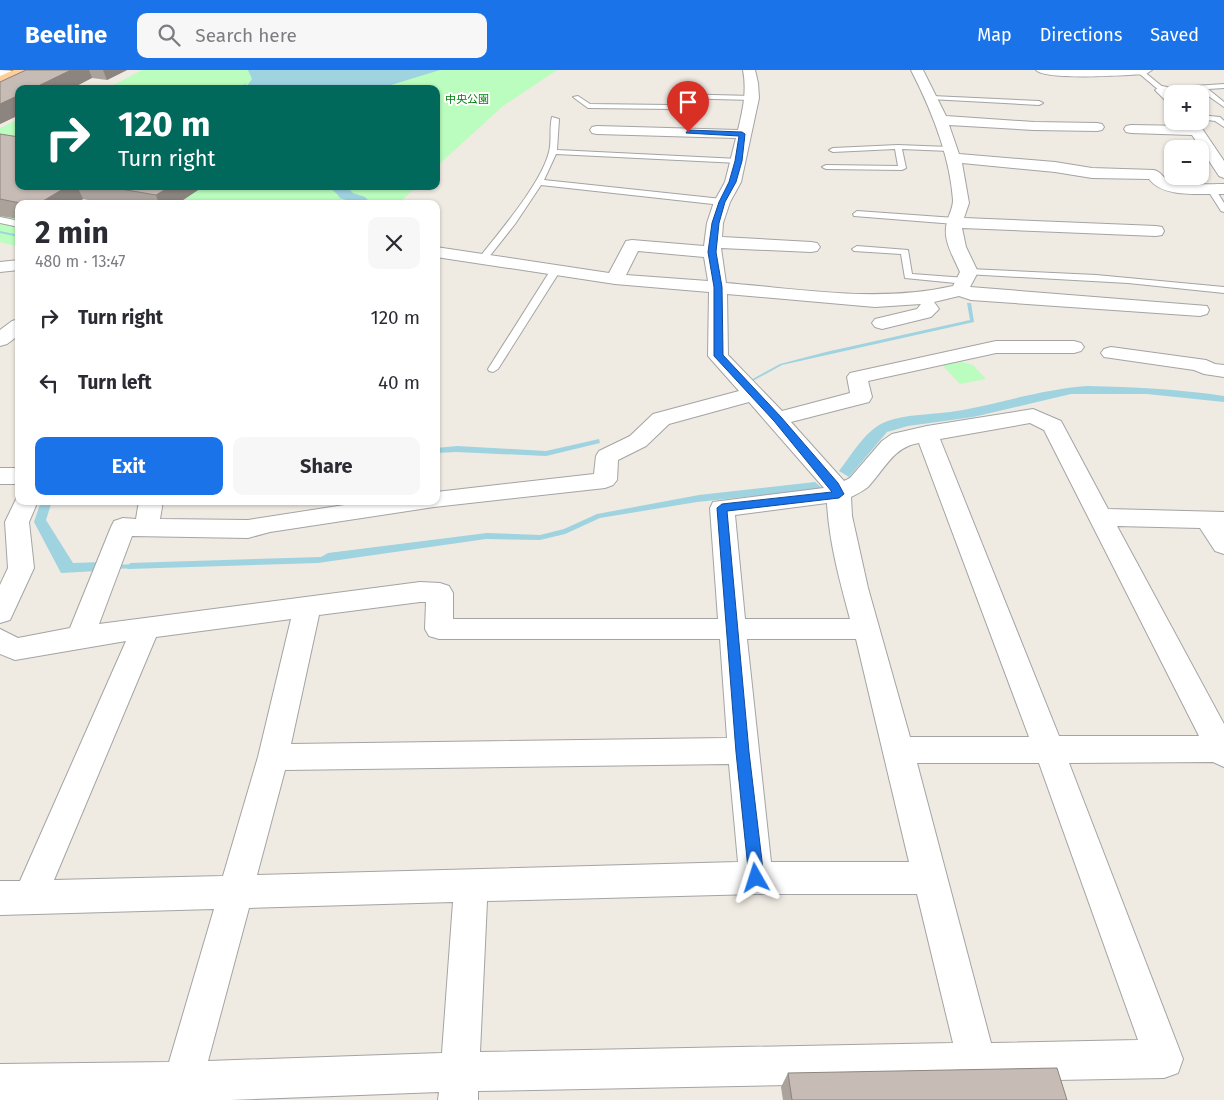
<!DOCTYPE html>
<meta charset="utf-8">
<style>
body{margin:0;font-family:"Fira Sans","Noto Sans JP",sans-serif;background:#f7f7f7;color:#2b2b33;height:100vh;display:flex;flex-direction:column;font-size:19px;white-space:nowrap}
*{box-sizing:border-box;margin:0}
p{font-size:16px;color:#7c7c81}
.icon{flex:none;width:28px;height:28px;fill:none;stroke:currentColor;stroke-width:2;stroke-linecap:round;stroke-linejoin:round}
.map{position:relative;flex:1;overflow:hidden}
.sheet{position:absolute;left:15px;top:130px;width:425px;height:305px;display:flex;flex-direction:column;background:#fff;border-radius:10px;box-shadow:0 1px 4px #0004}
.sheet>*{flex:none}
.banner{position:absolute;left:15px;top:15px;width:425px;height:105px;border-radius:10px;box-shadow:0 1px 4px #0004;background:#00695c;color:#fff;overflow:hidden}
.fabs{position:absolute;left:1164px;top:15px;display:grid;gap:10px}
.fabs a{display:grid;place-items:center;width:45px;height:45px;border-radius:10px;background:#fff;box-shadow:0 1px 4px #0004;font-size:25px}
.pin{position:absolute;display:grid;place-items:center;width:42px;height:42px;color:#fff;margin:-51px -21px;border-radius:50% 50% 50% 0;rotate:-45deg;box-shadow:0 0 5px #0007}
.pin .icon{rotate:45deg}
.me{position:absolute;width:55px;margin:-28px;rotate:354deg;stroke-linejoin:round;filter:drop-shadow(0 0 4px #0008)}
.turn{display:flex;align-items:center;gap:18px;height:105px;padding:0 20px;font-size:22px}
.turn .icon{width:65px;height:65px;stroke-width:2.5}
.turn b{display:block;font-size:35px;line-height:42px}
.round{display:grid;place-items:center;flex:none;width:52px;height:52px;border-radius:10px;background:#f7f7f7}
.head{display:flex;align-items:center;justify-content:space-between;height:85px;padding:0 20px}
h1{font-size:30px;font-weight:700;line-height:38px}
.cta{display:flex;gap:10px;margin-top:auto;padding:10px 20px}
.cta a{flex:1;height:58px;border-radius:10px;background:#1a73e8;color:#fff;font-size:20px;font-weight:700;line-height:58px;text-align:center}
.cta a+a{background:#f7f7f7;color:#2b2b33}
ul{padding:0;list-style:none}
li{display:flex;align-items:center;gap:15px;height:65px;padding:0 20px}
li div{flex:1}
li b{display:block;font-size:19px}
li em{font-style:normal}
header{display:flex;align-items:center;gap:30px;box-sizing:border-box;height:70px;padding:0 25px;background:#1a73e8;color:#fff}
header strong{font-size:24px}
nav{display:flex;gap:28px;margin-inline-start:auto;font-size:18px}
.search{width:350px;height:45px;background:#f7f7f7;display:flex;align-items:center;gap:12px;box-sizing:border-box;padding:0 18px;border-radius:10px;color:#7c7c81;font-size:19px}
.map>svg:first-child{display:block}
.park{fill:#bbfdbe}
.water{fill:#9fd3e0}
.lines{fill:none;stroke-linecap:round;stroke-linejoin:round}
.stream{fill:#9fd3e0;fill-rule:evenodd}
.canal{fill:#9fd3e0;fill-rule:evenodd}
.service-casing{stroke:#a4a4a4;stroke-width:2}
.minor-casing{stroke:#a4a4a4;stroke-width:2}
.primary-casing{stroke:#966000;stroke-width:1}
.service{fill:#fff;fill-rule:evenodd}
.minor{fill:#fff;fill-rule:evenodd}
.primary{fill:#ffcf97;fill-rule:evenodd}
.wall{fill:#aba29c}
.shaded-wall{fill:#8b847f}
.building{fill:#c7bcb5;stroke:#8b847f}
.route{fill:#1a73e8;stroke:#114b97}
.labels{text-anchor:middle;stroke-width:4;stroke-linejoin:round;paint-order:stroke}
.far-park-label{font-size:11px;fill:#03830b;stroke:#fff}
</style>
<header>
<strong>Beeline</strong>
<div class="search"><svg class="icon" aria-label="search" viewBox="0 0 24 24"><circle cx="10" cy="10" r="6"/><path d="M15 15l6 6"/></svg>Search here</div>
<nav><a>Map</a><a>Directions</a><a>Saved</a></nav>
</header>
<div class="map">
<svg width="1224" height="1030" viewBox="0 0 1224 1030">
<rect width="100%" height="100%" fill="#efeae2"/>
<g class="park">
<polygon points="142,0 557,0 503,36 436,97 436,19 106,19"/>
<polygon points="19,49 19,116 417,116 398,134 19,134 19,177 0,172 0,58"/>
<polygon points="962,292 973,295 986,309 960,314 942,295"/>
</g>
<g class="water">
<polygon points="248,0 440,0 391,15 389,19 245,19 252,9"/>
<polygon points="967,233 971,233 974,252 782,295 749,313 747,312 780,294 826,282 970,250"/>
<path d="M 1087,316 C 1133,317 1178,319 1224,326 L 1224,332 L 1147,324 L 1071,324 L 973,347 L 908,356 L 887,362 L 849,407 L 839,401 C 851,386 864,362 883,353 C 905,343 938,345 963,340 C 1004,332 1045,319 1087,316 Z"/>
<polygon points="599,369 600,373 546,386 456,382 436,383 436,378 457,376 546,381"/>
<polygon points="815,412 823,419 697,432 600,448 565,464 540,470 486,469 318,493 127,499 130,493 321,487 328,483 487,463 540,465 564,459 597,444 699,425"/>
<polygon points="41,431 52,431 46,450 73,493 102,492 98,501 61,503 34,452"/>
</g>
<g class="lines">
<g class="stream">
<polygon points="0,161 19,165 19,167 0,163"/>
<polygon points="137,494 140,496 137,498 113,499 110,497 113,495"/>
</g>
<g class="canal">
<polygon points="245,14 251,18 236,19"/>
<polygon points="328,116 346,116 353,123 365,127 368,130 365,133 357,134 340,128 337,124"/>
</g>
<g class="service-casing">
<g id="service">
<polygon points="1135,0 1142,0 1164,18 1224,14 1224,18 1208,19 1224,32 1224,37 1200,20 1160,21"/>
<polygon points="674,24 752,26 755,28 752,30 677,28 676,37 672,39 588,38 573,27 578,26 590,34 669,35 671,26"/>
<polygon points="932,26 1039,31 1043,33 1039,35 930,29 930,27"/>
<polygon points="1200,45 1220,47 1224,51 1224,57 1215,51 1200,49"/>
<path d="M 552,47 L 559,49 L 557,80 L 739,89 L 743,91 L 739,93 L 556,84 L 544,110 L 722,129 L 726,132 L 722,135 L 541,115 L 515,154 L 485,192 L 479,192 L 479,188 C 500,161 541,114 549,82 C 552,71 549,58 552,47 Z"/>
<polygon points="898,75 949,77 953,79 949,81 902,79 906,98 902,100 826,99 822,97 826,95 898,96 895,79 833,82 829,80 833,78"/>
<polygon points="1208,117 1214,117 1224,133 1224,142 1221,141 1207,119"/>
<polygon points="857,141 955,148 959,151 955,154 854,146 853,144"/>
<polygon points="0,147 19,151 19,157 0,153"/>
<polygon points="857,176 908,180 912,204 966,208 971,211 966,214 905,208 901,184 854,181 852,179"/>
<polygon points="555,198 560,201 498,299 493,302 489,301 488,299 550,201"/>
<polygon points="969,199 1096,205 1224,217 1224,223 1128,213 966,204 966,200"/>
</g>
</g>
<g class="minor-casing">
<g id="minor">
<polygon points="0,0 14,1 20,5 14,9 0,7"/>
<path d="M 743,0 L 755,0 L 758,13 L 759,28 L 741,112 L 730,132 L 723,153 L 722,167 L 811,172 L 817,173 L 820,177 L 817,181 L 811,182 L 721,178 L 726,213 C 802,219 878,233 953,216 L 960,202 C 953,186 942,169 947,152 C 949,144 953,138 953,130 C 950,86 931,39 911,0 L 923,0 L 946,46 L 1034,52 L 1097,53 L 1102,54 L 1104,57 L 1102,60 L 1097,61 L 1034,60 L 949,55 L 959,84 L 1055,92 L 1092,98 L 1154,100 C 1162,102 1163,109 1170,111 C 1186,116 1207,114 1224,114 L 1224,124 C 1202,123 1164,129 1149,109 L 1092,108 L 1055,102 L 962,93 L 969,133 L 964,148 L 1156,156 L 1162,157 L 1164,161 L 1162,165 L 1156,166 L 962,158 L 966,177 L 978,202 L 970,217 L 1207,236 L 1209,240 L 1207,244 L 1200,246 L 971,230 L 959,226 L 934,232 L 939,239 L 931,247 L 882,259 L 875,257 L 872,253 L 875,249 L 917,239 L 921,234 L 875,237 L 727,224 L 728,285 L 782,341 L 850,323 L 847,307 L 850,303 L 996,271 L 1074,271 L 1081,273 L 1084,277 L 1081,281 L 1074,283 L 996,283 L 868,311 L 872,327 L 869,332 L 791,352 L 844,411 L 850,408 L 882,371 L 892,364 L 927,356 L 1033,339 L 1061,351 L 1108,439 L 1224,442 L 1224,484 L 1215,481 L 1200,458 L 1117,456 L 1224,654 L 1224,697 L 1213,692 L 1069,693 L 1183,989 L 1178,1003 L 1164,1008 L 478,1021 L 478,1030 L 438,1030 L 439,1022 L 230,1030 L 0,1030 L 0,994 L 169,992 L 214,839 L 0,845 L 0,811 L 20,811 L 126,571 L 15,590 L 0,584 L 0,559 L 18,568 L 70,558 L 111,457 L 114,451 L 123,448 L 136,449 L 139,431 L 163,431 L 160,449 L 248,450 L 370,431 L 436,431 L 436,422 L 594,404 L 596,386 L 599,381 L 630,366 L 653,344 L 739,321 L 708,286 L 709,222 L 615,214 L 436,187 L 436,177 L 609,203 L 626,171 L 632,170 L 704,176 L 707,153 L 714,132 L 725,112 L 736,68 L 597,64 L 592,63 L 590,60 L 592,57 L 597,56 L 738,60 C 743,39 747,21 743,0 ZM 638,181 L 704,187 L 708,211 L 626,205 ZM 749,332 L 824,418 L 713,432 L 710,438 L 718,549 L 453,549 L 453,523 L 449,516 L 440,513 L 420,512 L 99,554 L 132,466 L 248,468 L 270,462 L 434,437 L 605,418 L 613,415 L 617,410 L 618,390 L 646,376 L 669,354 ZM 1030,353 L 1044,360 L 1199,666 L 1059,666 L 940,369 ZM 919,373 L 1029,667 L 910,667 L 868,518 L 852,446 L 851,427 C 857,424 863,421 868,417 C 885,399 893,377 919,373 ZM 827,433 C 829,472 840,512 850,549 L 745,549 L 735,445 ZM 420,532 L 426,532 L 425,559 L 429,566 L 439,569 L 720,569 L 727,668 L 291,674 L 319,545 ZM 291,549 L 258,687 L 223,806 L 54,810 L 156,567 ZM 747,569 L 856,569 L 909,792 L 771,792 ZM 917,693 L 1039,693 L 1138,970 L 991,973 ZM 729,694 L 738,792 L 257,805 L 285,700 ZM 756,824 L 917,824 L 953,973 L 480,982 L 487,831 ZM 453,832 L 442,983 L 208,991 L 249,838 Z"/>
<path d="M 1036,0 L 1152,0 L 1146,4 C 1128,5 1046,11 1036,0 Z"/>
<polygon points="1162,16 1167,17 1174,24 1172,33 1167,32 1155,20"/>
<polygon points="1183,51 1197,51 1224,91 1224,108 1219,106 1192,65 1131,63 1126,62 1124,59 1126,56 1131,55 1187,56"/>
<polygon points="19,190 19,200 0,202 0,192"/>
<polygon points="19,249 19,265 7,274 0,276 0,260 12,251"/>
<polygon points="1111,277 1206,290 1215,294 1224,295 1224,307 1204,304 1194,300 1104,287 1101,283 1104,279"/>
<rect x="0" y="398" width="19" height="16"/>
<polygon points="18,425 19,431 38,431 29,452 34,498 10,550 0,553 0,515 8,498 5,452"/>
</g>
</g>
<g class="primary-casing">
<polygon id="primary" points="14,0 32,0 30,3 0,15 0,6"/>
</g>
<use href="#service" class="service"/>
<use href="#minor" class="minor"/>
<use href="#primary" class="primary"/>
</g>
<g class="wall">
<polygon points="26,0 127,0 107,10 92,8 19,19 19,45 0,54 0,12"/>
<polygon points="0,64 19,116 204,116 177,134 108,134 83,129 76,134 19,134 19,149 0,146"/>
<polygon points="788,1003 1067,1030 783,1030 781,1017"/>
</g>
<g class="shaded-wall">
<polygon points="71,0 89,0 92,8 71,19 32,19"/>
<polygon points="103,0 127,0 107,10"/>
<polygon points="19,25 19,45 0,54 0,34"/>
<polygon points="68,116 77,116 83,129 76,134 38,134"/>
<polygon points="171,116 204,116 177,134 159,134 156,125"/>
</g>
<g class="building">
<polygon points="26,0 71,0 32,19 19,19 19,25 0,34 0,12"/>
<polygon points="0,64 19,67 19,116 68,116 38,134 25,134 0,129"/>
<polygon points="103,116 171,116 156,125"/>
<polygon points="1057,998 1067,1030 792,1030 788,1003"/>
</g>
<polygon class="route" points="688,60 742,62 745,64 742,91 736,112 725,132 719,153 716,182 722,217 723,285 781,347 838,413 844,424 839,428 727,441 749,682 764,808 762,813 756,815 751,813 749,808 736,682 717,438 722,434 832,422 774,351 714,286 714,217 708,182 712,153 719,132 729,112 735,91 739,66 686,63"/>
<g class="labels">
<g class="far-park-label">
<text x="467" y="33">中央公園</text>
</g>
</g>
</svg>
<div class="fabs">
<a>+</a>
<a>−</a>
</div>
<div class="pin" style="left:688px;top:62px;background:#d93025"><svg class="icon" aria-label="arrive" viewBox="0 0 24 24"><path d="M6 21V4h12l-3 4 3 4H6"/></svg></div>
<svg class="me" style="left:756px;top:808px" viewBox="-20 -20 40 40"><path d="M0-17L14 15 0 8-14 15z" fill="#1a73e8" stroke="#fff" stroke-width="4"/></svg>
<div class="banner">
<div class="turn"><svg class="icon" aria-label="right" viewBox="0 0 24 24"><path d="M7 20v-9h11M14 6l5 5-5 5"/></svg><div><b>120 m</b>Turn right</div></div>
</div>
<section class="sheet">
<div class="head"><div><h1>2 min</h1><p>480 m · 13:47</p></div><a class="round"><svg class="icon" aria-label="close" viewBox="0 0 24 24"><path d="M6 6l12 12M18 6L6 18"/></svg></a></div>
<ul>
<li><svg class="icon" aria-label="right" viewBox="0 0 24 24"><path d="M7 20v-9h11M14 6l5 5-5 5"/></svg><div><b>Turn right</b></div><em>120 m</em></li>
<li><svg class="icon" aria-label="left" viewBox="0 0 24 24"><path d="M17 20v-9H6M10 6l-5 5 5 5"/></svg><div><b>Turn left</b></div><em>40 m</em></li>
</ul>
<div class="cta"><a>Exit</a><a>Share</a></div>
</section>
</div>
